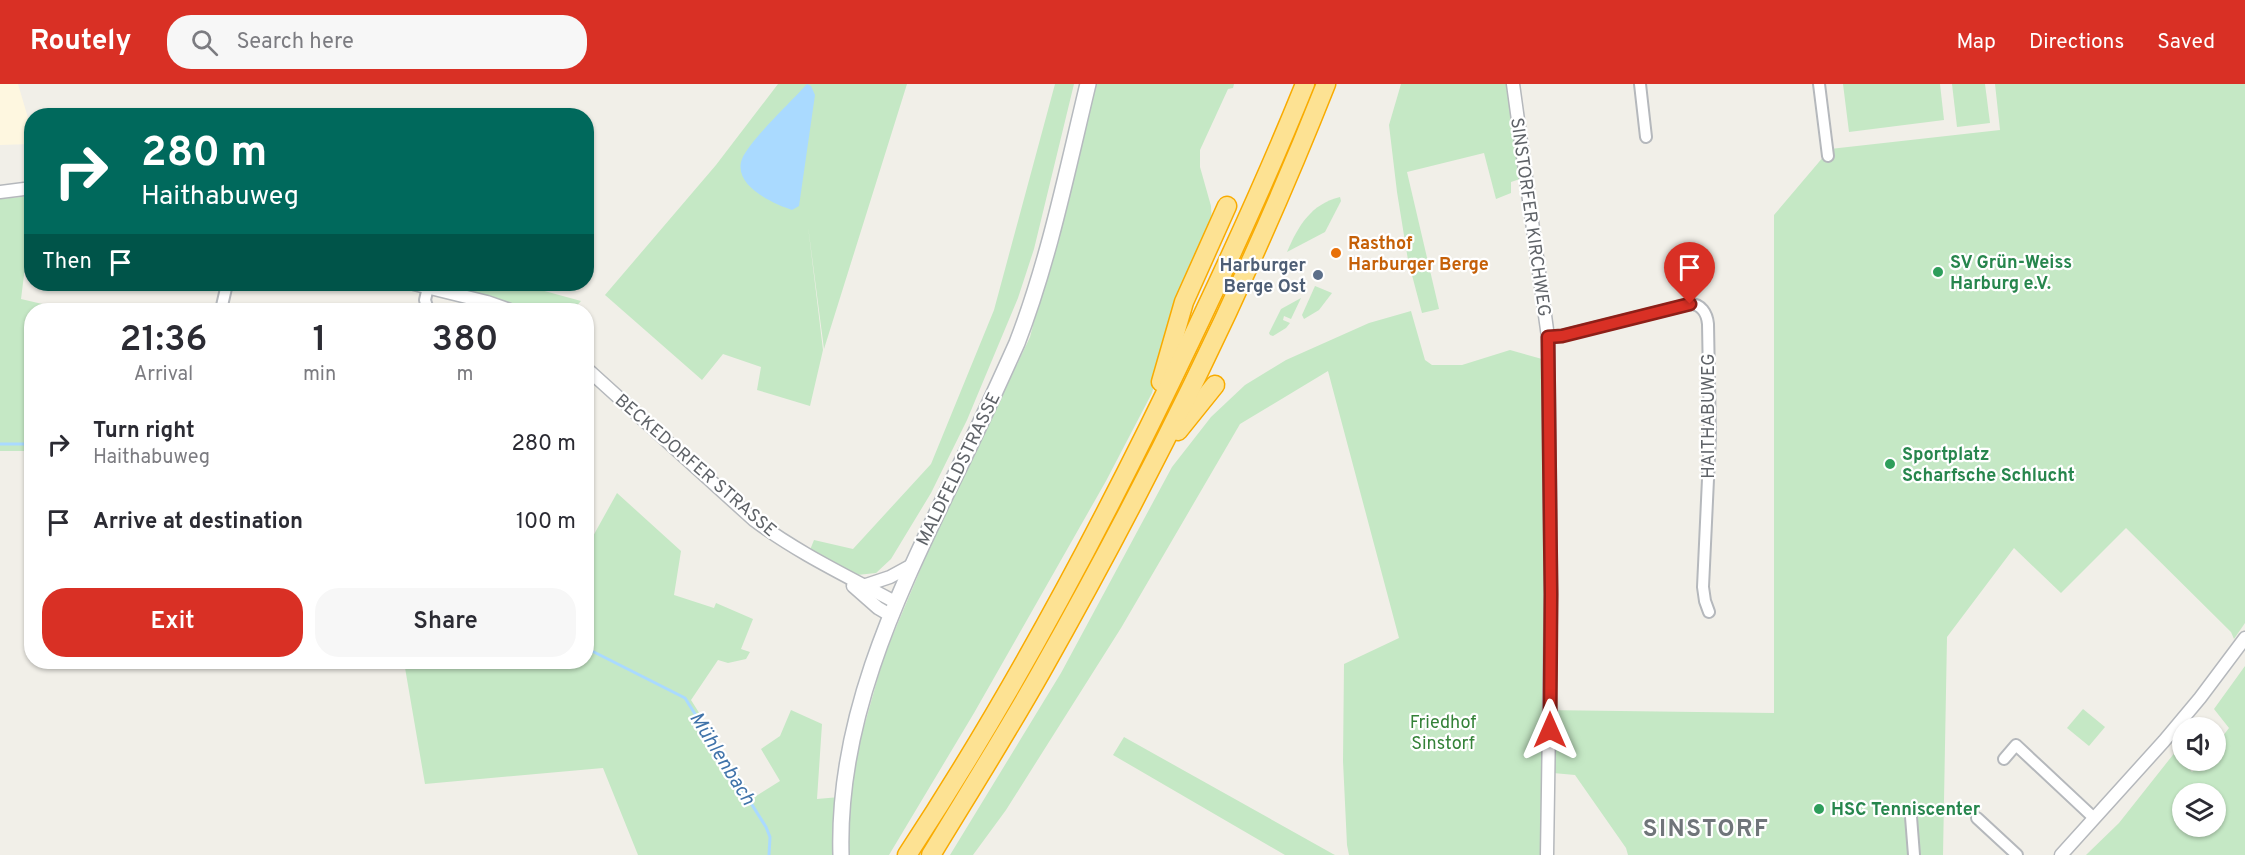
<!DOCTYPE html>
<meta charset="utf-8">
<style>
body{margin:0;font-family:Overpass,sans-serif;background:#f7f7f7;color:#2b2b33;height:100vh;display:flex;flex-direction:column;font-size:22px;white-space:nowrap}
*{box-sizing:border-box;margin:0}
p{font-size:20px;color:#7c7c81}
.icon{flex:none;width:33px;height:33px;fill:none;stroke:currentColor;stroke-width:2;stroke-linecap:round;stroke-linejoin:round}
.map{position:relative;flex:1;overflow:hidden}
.panel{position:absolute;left:24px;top:219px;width:570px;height:366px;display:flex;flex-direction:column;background:#fff;border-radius:24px;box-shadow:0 2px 4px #0004}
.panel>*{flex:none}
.banner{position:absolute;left:24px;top:24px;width:570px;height:183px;border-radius:24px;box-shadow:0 2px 4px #0004;background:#00695c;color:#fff;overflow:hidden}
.buttons{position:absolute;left:2172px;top:633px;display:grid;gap:12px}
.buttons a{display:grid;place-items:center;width:54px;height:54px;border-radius:50%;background:#fff;box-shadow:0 2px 4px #0004;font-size:30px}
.pin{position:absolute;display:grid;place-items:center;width:51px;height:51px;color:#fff;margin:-62px -26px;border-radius:50% 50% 50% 0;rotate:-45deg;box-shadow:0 0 6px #0007}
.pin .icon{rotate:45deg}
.me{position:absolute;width:66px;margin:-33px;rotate:0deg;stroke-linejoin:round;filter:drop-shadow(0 0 4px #0008)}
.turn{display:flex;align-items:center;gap:21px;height:126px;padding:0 18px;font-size:27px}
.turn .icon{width:78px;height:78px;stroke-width:2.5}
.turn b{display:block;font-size:42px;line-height:51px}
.then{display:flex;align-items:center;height:57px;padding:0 18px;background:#0003;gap:12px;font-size:22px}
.eta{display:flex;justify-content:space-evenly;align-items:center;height:102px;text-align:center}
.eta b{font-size:36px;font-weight:600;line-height:42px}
.button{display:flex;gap:12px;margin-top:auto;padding:12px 18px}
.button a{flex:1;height:69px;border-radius:24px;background:#d93025;color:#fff;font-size:24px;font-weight:600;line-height:69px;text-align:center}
.button a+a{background:#f7f7f7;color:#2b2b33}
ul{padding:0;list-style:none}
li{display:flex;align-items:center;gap:18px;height:78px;padding:0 18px}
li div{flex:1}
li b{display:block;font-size:22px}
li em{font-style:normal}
header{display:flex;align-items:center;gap:36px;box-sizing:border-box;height:84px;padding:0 30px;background:#d93025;color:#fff}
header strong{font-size:28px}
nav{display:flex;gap:33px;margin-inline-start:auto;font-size:21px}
.search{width:420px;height:54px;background:#f7f7f7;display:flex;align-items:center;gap:15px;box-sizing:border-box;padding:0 21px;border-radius:24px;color:#7c7c81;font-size:22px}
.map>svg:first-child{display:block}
.commercial{fill:#fef7e0}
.green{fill:#c5e8c5;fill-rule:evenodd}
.water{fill:#aadaff}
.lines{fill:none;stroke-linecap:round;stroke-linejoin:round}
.stream{stroke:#aadaff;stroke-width:3}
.minor-casing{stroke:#b5b8bc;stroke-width:14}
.tertiary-casing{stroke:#b5b8bc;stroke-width:15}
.secondary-casing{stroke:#b6babf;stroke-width:18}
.motorway-casing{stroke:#f9ab00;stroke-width:21}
.minor{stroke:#fff;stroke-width:10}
.tertiary{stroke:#fff;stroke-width:12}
.secondary{stroke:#fff;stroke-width:15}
.motorway{stroke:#fde293;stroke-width:18}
.route-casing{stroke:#8d1f18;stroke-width:15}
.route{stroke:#d93025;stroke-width:10}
.food-dot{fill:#e8710a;stroke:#fff;stroke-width:2}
.leisure-dot{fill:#2e9e5b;stroke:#fff;stroke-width:2}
.service-dot{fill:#5c6f8a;stroke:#fff;stroke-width:2}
.labels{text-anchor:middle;stroke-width:4.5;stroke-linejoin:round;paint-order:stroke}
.street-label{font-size:18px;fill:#5f6368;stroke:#fff}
.food-label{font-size:18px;font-weight:bold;fill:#c56008;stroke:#fff;text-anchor:start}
.leisure-label{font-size:18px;font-weight:bold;fill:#27864d;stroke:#fff;text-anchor:start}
.service-label{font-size:18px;font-weight:bold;fill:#4e5e75;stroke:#fff;text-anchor:end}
.park-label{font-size:18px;fill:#348238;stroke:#fff}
.water-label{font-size:20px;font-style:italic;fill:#4174aa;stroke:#fff}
.district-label{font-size:24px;font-weight:bold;letter-spacing:1.5px;fill:#70757a;stroke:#fff}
</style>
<header>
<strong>Routely</strong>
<div class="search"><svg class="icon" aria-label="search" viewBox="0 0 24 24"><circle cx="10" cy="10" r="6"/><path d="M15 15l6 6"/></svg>Search here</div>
<nav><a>Map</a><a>Directions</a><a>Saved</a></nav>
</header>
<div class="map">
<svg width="2245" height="771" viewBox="0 0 2245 771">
<rect width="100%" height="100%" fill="#f1efe8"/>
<polygon class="commercial" points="0,0 18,0 31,44 31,60 0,61"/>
<g class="green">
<polygon points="778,0 907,0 824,265 808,142 823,266 810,322 757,306 761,283 723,270 702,296 605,211 716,81"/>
<polygon points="1055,0 1074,0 1034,165 1018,214 967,336 931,409 891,475 876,489 857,491 810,466 814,456 853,465 931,380 994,226"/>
<polygon points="1095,0 1234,0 1233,4 1228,5 1200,66 1200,83 1211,122 1212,140 1179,214 1152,309 1106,397 974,629 889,771 638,771 603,684 425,700 404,578 586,578 587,463 617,409 681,467 674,511 714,524 716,519 753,535 741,565 750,568 746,575 728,579 718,576 691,616 753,714 780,697 761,665 780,652 791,626 822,640 817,715 851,712 856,671 884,572 929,465 1030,253"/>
<polygon points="1401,0 1507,0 1520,95 1511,98 1511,109 1496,115 1484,69 1407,88 1439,225 1422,229 1408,176 1397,108 1389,41"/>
<polygon points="1843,0 1940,0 1944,36 1849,48"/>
<polygon points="1952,0 1985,0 1990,39 1957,43"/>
<polygon points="1995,0 2245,0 2245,539 2234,555 2231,548 2126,444 2061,509 2014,464 1947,553 1943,771 1628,771 1626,764 1575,691 1542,688 1541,771 1349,771 1347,761 1343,677 1344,580 1399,554 1328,287 1240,340 1121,544 1006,726 973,771 950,771 1061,589 1172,383 1211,333 1245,301 1286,276 1369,239 1411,227 1425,276 1432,281 1462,281 1510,266 1542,275 1545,488 1543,626 1774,629 1774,131 1830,65 2000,46"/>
<polygon points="31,112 31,135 21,215 68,226 32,226 31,367 0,367 0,115"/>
<path d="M 1340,113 L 1341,117 L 1325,148 L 1287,168 C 1298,142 1311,120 1340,113 Z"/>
<polygon points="437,200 519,200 581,217 573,226 526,226 489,213"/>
<polygon points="1315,202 1332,209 1319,226 1304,235 1302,231"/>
<polygon points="1301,214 1291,235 1284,232 1283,236 1290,239 1286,244 1273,252 1270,251 1269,249 1281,225"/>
<path d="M 2245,582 L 2245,771 L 2086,771 L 2119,739 L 2176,667 L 2192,688 L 2202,677 L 2216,676 L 2216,661 L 2229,644 L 2214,625 ZM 2182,710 L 2216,710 L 2216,742 L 2182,742 Z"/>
<polygon points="2083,625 2105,643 2089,662 2067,644"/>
<polygon points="1124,653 1333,770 1335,771 1285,771 1113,671"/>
</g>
<path class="water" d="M 807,0 L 811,2 L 815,11 L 799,122 L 792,126 C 773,120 732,101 742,75 C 749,57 792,17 807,0 Z"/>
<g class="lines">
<g class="stream">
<polyline points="0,360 32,360"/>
<polyline points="586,564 685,614 766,743 770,753 769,771"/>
</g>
<g class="minor-casing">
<g id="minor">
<polyline points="1640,0 1646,53"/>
<polyline points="1819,0 1828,72"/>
<polyline points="221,226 227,200"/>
<polyline points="428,226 425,216 428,203"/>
<path d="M 1548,253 L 1561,252 L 1690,220 C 1701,220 1707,229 1708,240 L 1710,352 L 1703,503 L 1705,517 L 1709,528"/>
<polyline points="2004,675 2016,661 2094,734"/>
<polyline points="1911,733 1914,771"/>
<polyline points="1977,734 2017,771"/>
</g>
</g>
<g class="tertiary-casing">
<g id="tertiary">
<polyline points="1513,0 1548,253 1551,510 1547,771"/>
<polyline points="0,108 32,104"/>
<polyline points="414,200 487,218 510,226"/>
<path d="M 586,284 L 754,436 C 798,469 847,492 895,518"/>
<polyline points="853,502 878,524 890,531"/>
<polyline points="863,502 890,493 912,481"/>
<polyline points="2061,771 2164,657 2200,614 2245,554"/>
</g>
</g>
<g class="secondary-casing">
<path id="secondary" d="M 841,771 C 837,639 893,520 949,404 C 973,356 995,308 1017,259 C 1049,176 1067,87 1088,0"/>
</g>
<g class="motorway-casing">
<g id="motorway">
<polyline points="1161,298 1184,218 1227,122"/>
<polyline points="1178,347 1215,301"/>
<path d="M 907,771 C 1015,607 1107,433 1191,256 C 1231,172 1270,87 1305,0"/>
<path d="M 931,771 C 968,710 1006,650 1041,588 C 1148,399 1246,202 1326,0"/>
</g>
</g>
<use href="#minor" class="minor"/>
<use href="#tertiary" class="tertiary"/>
<use href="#secondary" class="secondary"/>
<use href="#motorway" class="motorway"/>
</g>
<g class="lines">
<g class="route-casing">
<polyline id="route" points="1550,646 1551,510 1548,253 1562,252 1690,220"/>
</g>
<use href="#route" class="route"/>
</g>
<circle class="food-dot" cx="1336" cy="169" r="6"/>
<g class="leisure-dot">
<circle cx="1938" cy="188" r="6"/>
<circle cx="1890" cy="380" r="6"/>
<circle cx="1819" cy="725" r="6"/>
</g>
<circle class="service-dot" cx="1318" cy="191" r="6"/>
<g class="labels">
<g class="street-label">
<text transform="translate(1531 133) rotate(82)" y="6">SINSTORFER KIRCHWEG</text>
<text transform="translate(1708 332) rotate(-90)" y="6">HAITHABUWEG</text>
<text transform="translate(696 381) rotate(41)" y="6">BECKEDORFER STRASSE</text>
<text transform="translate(958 385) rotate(-64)" y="6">MALDFELDSTRASSE</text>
</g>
<g class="food-label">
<text x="1348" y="165">Rasthof<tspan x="1348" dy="21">Harburger Berge</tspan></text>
</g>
<g class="leisure-label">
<text x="1950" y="184">SV Grün-Weiss<tspan x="1950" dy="21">Harburg e.V.</tspan></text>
<text x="1902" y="376">Sportplatz<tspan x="1902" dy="21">Scharfsche Schlucht</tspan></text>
<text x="1831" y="731">HSC Tenniscenter</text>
</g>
<g class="service-label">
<text x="1306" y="187">Harburger<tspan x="1306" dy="21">Berge Ost</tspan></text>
</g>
<g class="park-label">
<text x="1443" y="644">Friedhof<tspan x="1443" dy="21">Sinstorf</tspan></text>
</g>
<g class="water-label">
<text transform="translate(723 674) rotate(58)" y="7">Mühlenbach</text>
</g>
<g class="district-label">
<text x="1706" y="752">SINSTORF</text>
</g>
</g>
</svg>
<div class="buttons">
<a><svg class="icon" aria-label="sound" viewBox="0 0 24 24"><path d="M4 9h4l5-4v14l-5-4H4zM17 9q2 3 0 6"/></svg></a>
<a><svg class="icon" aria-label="layers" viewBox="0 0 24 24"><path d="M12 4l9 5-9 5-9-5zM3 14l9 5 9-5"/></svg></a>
</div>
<div class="pin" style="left:1690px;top:220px;background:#d93025"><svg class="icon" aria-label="arrive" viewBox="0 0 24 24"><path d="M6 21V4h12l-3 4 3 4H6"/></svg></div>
<svg class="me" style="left:1550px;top:646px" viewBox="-20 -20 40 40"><path d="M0-17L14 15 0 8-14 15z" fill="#d93025" stroke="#fff" stroke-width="4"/></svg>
<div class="banner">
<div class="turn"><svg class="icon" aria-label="right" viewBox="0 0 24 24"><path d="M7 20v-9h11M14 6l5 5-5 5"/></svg><div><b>280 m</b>Haithabuweg</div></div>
<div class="then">Then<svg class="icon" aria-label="arrive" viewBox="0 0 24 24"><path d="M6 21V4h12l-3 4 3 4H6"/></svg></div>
</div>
<section class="panel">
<div class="eta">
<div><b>21:36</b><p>Arrival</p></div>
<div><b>1</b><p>min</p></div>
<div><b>380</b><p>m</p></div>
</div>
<ul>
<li><svg class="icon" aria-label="right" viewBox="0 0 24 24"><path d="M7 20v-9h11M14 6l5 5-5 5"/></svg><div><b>Turn right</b><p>Haithabuweg</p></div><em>280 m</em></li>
<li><svg class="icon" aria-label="arrive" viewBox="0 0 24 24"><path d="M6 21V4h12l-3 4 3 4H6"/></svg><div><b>Arrive at destination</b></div><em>100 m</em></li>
</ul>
<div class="button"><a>Exit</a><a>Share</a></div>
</section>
</div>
